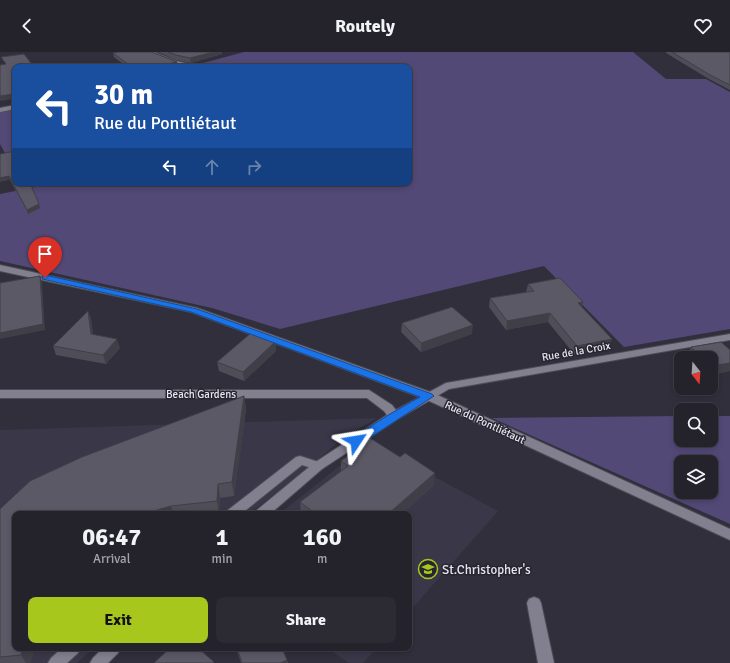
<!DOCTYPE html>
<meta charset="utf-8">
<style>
body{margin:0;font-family:Signika,sans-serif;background:#2c2b34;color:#f1f3f6;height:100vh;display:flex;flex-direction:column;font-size:15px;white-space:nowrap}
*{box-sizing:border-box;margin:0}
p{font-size:13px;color:#a3a4a9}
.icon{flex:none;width:22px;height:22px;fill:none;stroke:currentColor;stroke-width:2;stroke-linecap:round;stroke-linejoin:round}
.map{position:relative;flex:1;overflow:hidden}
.side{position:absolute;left:12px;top:459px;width:400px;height:140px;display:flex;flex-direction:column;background:#24232c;border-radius:8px;box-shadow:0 2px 6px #0003,0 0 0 1px #414048}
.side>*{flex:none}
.hud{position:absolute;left:12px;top:12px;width:400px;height:122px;border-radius:8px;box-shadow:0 2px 6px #0003,0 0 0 1px #414048;background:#1a4fa0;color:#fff;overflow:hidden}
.needle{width:26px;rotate:163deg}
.fabs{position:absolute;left:674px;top:299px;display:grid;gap:8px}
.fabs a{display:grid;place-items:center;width:44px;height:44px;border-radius:8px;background:#24232c;box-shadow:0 2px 6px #0003,0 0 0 1px #414048;font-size:20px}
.pin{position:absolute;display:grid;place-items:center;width:34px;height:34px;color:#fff;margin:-41px -17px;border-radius:50% 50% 50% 0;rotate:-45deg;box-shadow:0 0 4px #0007}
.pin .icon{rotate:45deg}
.me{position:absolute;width:44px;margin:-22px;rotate:57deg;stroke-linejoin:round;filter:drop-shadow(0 0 3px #0008)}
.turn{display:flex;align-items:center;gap:14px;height:84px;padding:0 16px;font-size:18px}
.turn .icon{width:52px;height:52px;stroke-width:2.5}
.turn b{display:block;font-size:28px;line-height:34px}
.lanes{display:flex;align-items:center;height:38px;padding:0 16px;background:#0003;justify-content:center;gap:20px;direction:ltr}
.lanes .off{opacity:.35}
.eta{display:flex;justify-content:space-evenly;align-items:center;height:68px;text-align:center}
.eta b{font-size:24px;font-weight:700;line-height:28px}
.action{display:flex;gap:8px;margin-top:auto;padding:8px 16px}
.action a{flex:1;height:46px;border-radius:8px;background:#a8c71d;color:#111;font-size:16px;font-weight:700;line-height:46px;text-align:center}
.action a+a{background:#2c2b34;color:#f1f3f6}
header{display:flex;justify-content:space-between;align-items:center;height:52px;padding:0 16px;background:#24232c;font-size:18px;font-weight:700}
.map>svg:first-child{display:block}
.built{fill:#3a3749}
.green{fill:#524977;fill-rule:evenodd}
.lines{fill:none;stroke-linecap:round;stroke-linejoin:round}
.lane-casing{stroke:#4e4d57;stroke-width:2}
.street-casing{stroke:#4e4d57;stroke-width:2}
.secondary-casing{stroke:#4e4d57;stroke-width:2}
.lane{fill:#82808e;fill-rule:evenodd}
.street{fill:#82808e;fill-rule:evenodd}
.secondary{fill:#82808e;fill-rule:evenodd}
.wall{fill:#4e4d58}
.shaded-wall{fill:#403e47}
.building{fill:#5b5966;stroke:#403e47}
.route{fill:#1a73e8;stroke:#114b97}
.labels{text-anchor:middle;stroke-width:3;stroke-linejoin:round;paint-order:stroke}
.street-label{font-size:11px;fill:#e6e5ed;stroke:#272531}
.near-poi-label{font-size:13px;fill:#e6e5ed;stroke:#272531;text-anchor:start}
</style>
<header><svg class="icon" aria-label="back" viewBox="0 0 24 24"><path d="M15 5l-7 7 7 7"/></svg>Routely<svg class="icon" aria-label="heart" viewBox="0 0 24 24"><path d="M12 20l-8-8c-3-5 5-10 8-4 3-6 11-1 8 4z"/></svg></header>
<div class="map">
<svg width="730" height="611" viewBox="0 0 730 611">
<rect width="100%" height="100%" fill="#302f3b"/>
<g class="built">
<polygon points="377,366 343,386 313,412 249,462 15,462 15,596 94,596 77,611 0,611 0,378"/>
<polygon points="370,390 498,459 409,560 409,462 279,462"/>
<polygon points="327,596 377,596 363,611 349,611"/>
</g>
<g class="green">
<polygon points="244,0 633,0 666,27 706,27 730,40 730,277 624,295 544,214 280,277 212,256 0,209 0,142 55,131 409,131 409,15 197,15 203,11"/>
<polygon points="15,57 15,101 6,103 0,92 0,60"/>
<path d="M 681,364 L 681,388 L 711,388 L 711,364 L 730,364 L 730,472 L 492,366 ZM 681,410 L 711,410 L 711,440 L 681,440 Z"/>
</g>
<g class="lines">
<g class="lane-casing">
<g id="lane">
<path d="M 148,0 L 154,0 L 176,9 L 198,14 C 187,18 157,6 148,0 Z"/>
<polygon points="15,53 15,57 0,60 0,56"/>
<polygon points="300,404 322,411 324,414 322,417 318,418 302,413 241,462 226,462 228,458 296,405"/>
<polygon points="62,596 80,596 78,601 67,611 48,611 51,606"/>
</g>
</g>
<g class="street-casing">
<g id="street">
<polygon points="730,282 730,288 449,337 398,367 322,417 270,462 255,462 257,458 314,411 387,363 384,359 367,346 0,346 0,338 369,338 392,353 396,358 446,331"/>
<polygon points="534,545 539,547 541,551 554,611 538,611 527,551 529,547"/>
<polygon points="103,596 120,596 118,601 108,611 90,611 93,606"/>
</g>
</g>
<g class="secondary-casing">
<polygon id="secondary" points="0,213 197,256 433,341 730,477 730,488 425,347 191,260 0,219"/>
</g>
<use href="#lane" class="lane"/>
<use href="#street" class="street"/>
<use href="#secondary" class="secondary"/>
</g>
<g class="wall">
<polygon points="158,0 222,0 222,2 191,11 176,8"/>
<polygon points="666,0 730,0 730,38 709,27 666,1"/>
<polygon points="113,1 157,2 177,10 178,14 174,15 127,15 114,5"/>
<polygon points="0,102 40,156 28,162 10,128"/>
<polygon points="528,232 583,250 582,255 612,287 609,296 575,303 548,270 506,278 489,255 490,246 526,240"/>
<polygon points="88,259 91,267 93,282 120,296 106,312 56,303 53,294"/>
<polygon points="402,271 472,282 421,300 401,280"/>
<polygon points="275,290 276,299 244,329 219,319 217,310"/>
<polygon points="691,295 730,298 730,319 711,323 711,306 690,306 688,304"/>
<polygon points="244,344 246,357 234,444 220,446 219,462 15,462 15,596 35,596 30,611 0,611 0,457"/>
<polygon points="341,409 434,433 402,462 301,462 300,450 341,419"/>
<polygon points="236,596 282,596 287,608 288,611 241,611"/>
</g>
<g class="shaded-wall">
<polygon points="214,0 222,0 222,2 191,11 190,6"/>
<polygon points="177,10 178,14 174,15 153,15"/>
<polygon points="15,42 15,47 0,49 0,44"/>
<polygon points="9,124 10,128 0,130 0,126"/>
<polygon points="39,152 40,156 28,162 27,158"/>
<polygon points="40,224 42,230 45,278 0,287 0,281"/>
<polygon points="583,250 581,258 578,251"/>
<polygon points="88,259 91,267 94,291 91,282"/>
<polygon points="550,261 548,270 506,278 507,269"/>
<polygon points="473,273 472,282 421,300 421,291"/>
<polygon points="117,287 120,296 106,312 103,303"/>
<polygon points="612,287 609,296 575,303 577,294"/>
<polygon points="275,290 276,299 244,329 243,320"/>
<polygon points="730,311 730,319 711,323 711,314"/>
<polygon points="244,344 246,357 234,444 232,430"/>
<polygon points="435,421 434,433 402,462 388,462"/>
<polygon points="218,432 220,446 219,462 217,449"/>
<polygon points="171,454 173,462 143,462"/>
<polygon points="23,596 35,596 30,611 26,611 21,603"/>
<polygon points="287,608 288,611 280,611"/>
</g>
<g class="building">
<polygon points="118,0 152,0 177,10 153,15 132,15 113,1"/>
<polygon points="168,0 214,0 190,6 176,3"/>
<polygon points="672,0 730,0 730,33 710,23"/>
<polygon points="24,2 34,15 15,15 15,42 0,44 0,13 6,12 1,5"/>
<polygon points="15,99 15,131 30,131 39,152 27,158 9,124 0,126 0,102"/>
<polygon points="40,224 43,272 0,281 0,231"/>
<polygon points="560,226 583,250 578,251 612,287 577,294 550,261 507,269 490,246 534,239 528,232"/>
<polygon points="452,255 473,273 421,291 402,271"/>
<polygon points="88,259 91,282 117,287 103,303 53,294"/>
<polygon points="251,281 275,290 243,320 217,310"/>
<polygon points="721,290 730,298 730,311 711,314 711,306 702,306 691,295"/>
<polygon points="244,344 232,430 218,432 217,449 171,454 143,462 15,462 15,596 23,596 21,603 0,605 0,457 30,429 82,405"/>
<polygon points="370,386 400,405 405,401 435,421 388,462 316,462 300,450 348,414 341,409"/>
<polygon points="170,596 198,596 214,610 213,611 154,611"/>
<polygon points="237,596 282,596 287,608 280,611 242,611"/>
</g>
<polygon class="route" points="45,223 197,257 432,342 434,344 360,392 352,392 351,389 352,386 390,362 420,345 191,260 42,227 42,224"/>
<defs>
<g id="school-ring" transform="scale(1)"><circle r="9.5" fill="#272531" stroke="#a8c71d" stroke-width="1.5"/><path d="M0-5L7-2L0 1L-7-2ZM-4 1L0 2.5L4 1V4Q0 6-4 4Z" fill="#a8c71d"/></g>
</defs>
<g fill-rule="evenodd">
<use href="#school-ring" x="428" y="517"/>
</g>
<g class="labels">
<g class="street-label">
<text transform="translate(576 299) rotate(-10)" y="4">Rue de la Croix</text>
<text x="201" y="346">Beach Gardens</text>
<text transform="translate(485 370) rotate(25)" y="4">Rue du Pontliétaut</text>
</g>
<g class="near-poi-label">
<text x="442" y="522">St.Christopher's</text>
</g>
</g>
</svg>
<div class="fabs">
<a><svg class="needle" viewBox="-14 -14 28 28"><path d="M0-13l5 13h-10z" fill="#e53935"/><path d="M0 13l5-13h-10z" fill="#a3a4a9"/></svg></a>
<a><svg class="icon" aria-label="search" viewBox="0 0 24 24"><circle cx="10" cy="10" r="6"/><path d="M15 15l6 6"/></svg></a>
<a><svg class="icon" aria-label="layers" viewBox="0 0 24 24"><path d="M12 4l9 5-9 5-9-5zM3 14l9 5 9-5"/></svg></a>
</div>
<div class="pin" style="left:45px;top:226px;background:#d93025"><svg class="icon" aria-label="arrive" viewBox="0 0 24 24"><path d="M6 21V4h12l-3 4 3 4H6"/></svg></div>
<svg class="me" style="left:356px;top:389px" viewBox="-20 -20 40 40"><path d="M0-17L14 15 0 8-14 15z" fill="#1a73e8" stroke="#fff" stroke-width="4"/></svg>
<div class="hud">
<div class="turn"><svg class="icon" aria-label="left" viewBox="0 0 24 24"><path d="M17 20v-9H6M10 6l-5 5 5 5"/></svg><div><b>30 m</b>Rue du Pontliétaut</div></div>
<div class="lanes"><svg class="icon" aria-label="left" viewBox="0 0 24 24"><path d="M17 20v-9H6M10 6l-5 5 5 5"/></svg><svg class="icon off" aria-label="ahead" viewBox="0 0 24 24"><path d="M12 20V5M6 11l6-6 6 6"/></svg><svg class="icon off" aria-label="right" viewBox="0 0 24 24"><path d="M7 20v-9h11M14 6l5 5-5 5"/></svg></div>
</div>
<section class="side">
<div class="eta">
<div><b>06:47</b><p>Arrival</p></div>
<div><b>1</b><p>min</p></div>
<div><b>160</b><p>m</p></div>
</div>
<div class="action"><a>Exit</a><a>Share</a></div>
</section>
</div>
